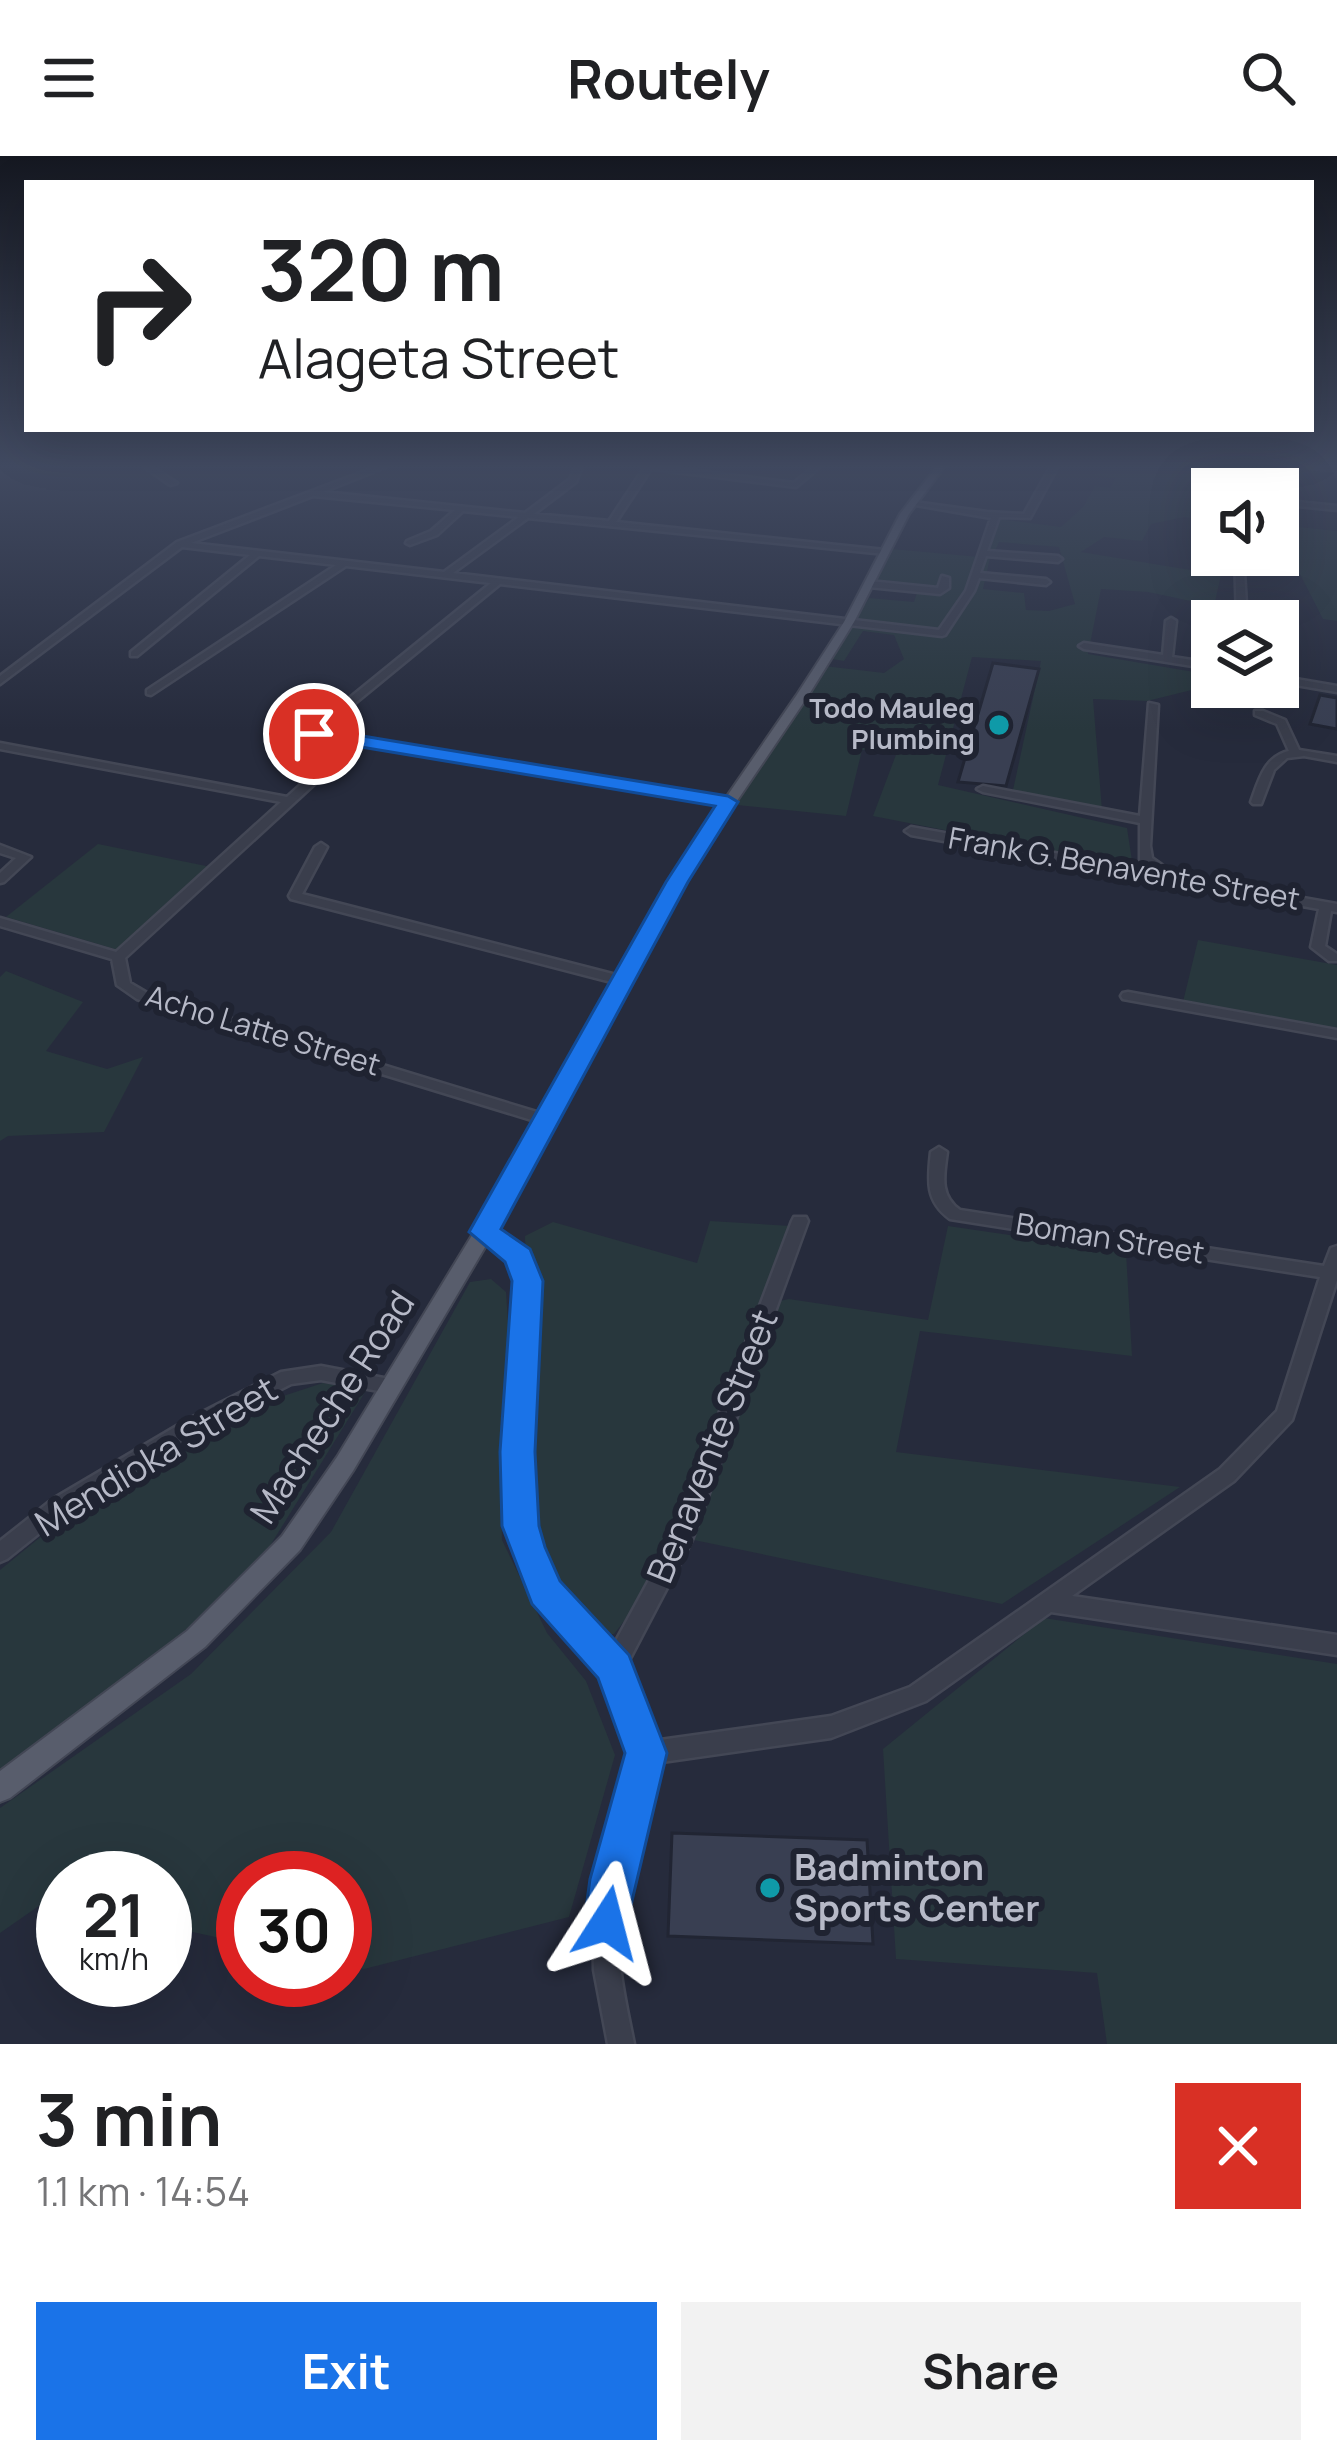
<!DOCTYPE html>
<meta charset="utf-8">
<style>
body{margin:0;font-family:Manrope,sans-serif;background:#f2f2f2;color:#202124;height:100vh;display:flex;flex-direction:column;font-size:45px;white-space:nowrap}
*{box-sizing:border-box;margin:0}
p{font-size:39px;color:#757577}
.icon{flex:none;width:66px;height:66px;fill:none;stroke:currentColor;stroke-width:2;stroke-linecap:round;stroke-linejoin:round}
.map{position:relative;height:1888px;overflow:hidden}
.drawer{display:flex;flex-direction:column;background:#fff;flex:1}
.drawer>*{flex:none}
.guide{position:absolute;left:24px;top:24px;width:1290px;height:252px;border-radius:0px;box-shadow:0 12px 48px #0002;background:#fff;color:#202124;overflow:hidden}
.controls{position:absolute;left:1191px;top:312px;display:grid;gap:24px}
.controls a{display:grid;place-items:center;width:108px;height:108px;border-radius:0px;background:#fff;box-shadow:0 12px 48px #0002;font-size:60px}
.speed{position:absolute;left:36px;top:1695px;display:flex;gap:24px;font-size:60px;font-weight:700;text-align:center}
.speed>*{display:grid;place-content:center;width:156px;height:156px;border-radius:50%;background:#fff;box-shadow:0 12px 48px #0002;line-height:1}
.speed small{font-size:30px;font-weight:400}
.speed .limit{border:18px solid #d22;background:#fff;color:#111}
.pin{position:absolute;display:grid;place-items:center;width:102px;height:102px;color:#fff;margin:-51px;border:6px solid #fff;border-radius:50%;box-shadow:0 3px 12px #0007}
.me{position:absolute;width:132px;margin:-66px;rotate:9deg;stroke-linejoin:round;filter:drop-shadow(0 0 9px #0008)}
.turn{display:flex;align-items:center;gap:42px;height:252px;padding:0 36px;font-size:54px}
.turn .icon{width:156px;height:156px;stroke-width:2.5}
.turn b{display:block;font-size:84px;line-height:102px}
.round{display:grid;place-items:center;flex:none;width:126px;height:126px;border-radius:0px;background:#f2f2f2}
.overview{display:flex;align-items:center;justify-content:space-between;height:204px;padding:0 36px}
h1{font-size:72px;font-weight:700;line-height:90px}
.primary-button{display:flex;gap:24px;margin-top:auto;padding:24px 36px}
.primary-button a{flex:1;height:138px;border-radius:0px;background:#1a73e8;color:#fff;font-size:48px;font-weight:700;line-height:138px;text-align:center}
.primary-button a+a{background:#f2f2f2;color:#202124}
header{display:flex;justify-content:space-between;align-items:center;height:156px;padding:0 36px;background:#fff;font-size:54px;font-weight:700}
.map>svg:first-child{display:block}
.green{fill:#28373d}
.building{fill:#393f52;stroke:#212533;stroke-width:3}
.lines{fill:none;stroke-linecap:round;stroke-linejoin:round}
.minor-casing{stroke:#434755;stroke-width:5}
.major-casing{stroke:#434755;stroke-width:4}
.minor{fill:#3a3e4c;fill-rule:evenodd}
.major{fill:#585d6c;fill-rule:evenodd}
.route{fill:#1a73e8;stroke:#114b97;stroke-width:3}
.culture-dot{fill:#0f9aa8;stroke:#1f2331;stroke-width:4.5}
.labels{text-anchor:middle;stroke-width:12;stroke-linejoin:round;paint-order:stroke}
.far-poi-label{font-size:27px;font-weight:bold;fill:#b6b9c7;stroke:#1f2331;text-anchor:end}
.street-label{font-size:30px;fill:#b6b9c7;stroke:#1f2331}
.near-street-label{font-size:36px;fill:#b6b9c7;stroke:#1f2331}
.near-poi-label{font-size:36px;font-weight:bold;fill:#b6b9c7;stroke:#1f2331;text-anchor:start}
</style>
<header><svg class="icon" aria-label="menu" viewBox="0 0 24 24"><path d="M4 6h16M4 12h16M4 18h16"/></svg>Routely<svg class="icon" aria-label="search" viewBox="0 0 24 24"><circle cx="10" cy="10" r="6"/><path d="M15 15l6 6"/></svg></header>
<div class="map">
<svg width="1337" height="1888" viewBox="0 0 1337 1888">
<rect width="100%" height="100%" fill="#262b3c"/>
<g class="green">
<polygon points="1107,310 1217,310 1221,333 1212,333 1212,365 1184,361 1151,368 1142,385 1104,381 1081,396 1221,419 1214,450 1148,436 1101,433 1088,498 1212,519 1212,529 1147,545 1093,543 1102,654 1013,634 1041,505 972,501 938,629 1127,672 1133,711 873,660 897,596 862,594 846,660 727,648 824,510 884,517 904,503 894,479 863,475 844,505 832,503 869,442 914,446 919,430 875,426 892,393 990,402 983,433 1024,437 1026,454 1049,455 1075,448 1059,391 999,386 995,395 985,394 998,363 1061,371 1084,350 1095,330 1110,332 1116,322 1094,319"/>
<polygon points="1278,369 1337,375 1337,465 1323,463 1300,418 1263,410 1260,399 1278,399"/>
<polygon points="98,688 211,711 118,794 6,761"/>
<polygon points="1198,784 1337,809 1337,873 1183,846"/>
<polygon points="6,815 83,846 46,895 107,913 143,901 104,976 8,980 0,985 0,821"/>
<path d="M 710,1065 L 791,1070 C 744,1198 700,1374 614,1478 L 589,1480 L 559,1453 L 520,1371 L 530,1321 L 525,1080 L 553,1066 L 697,1107 Z"/>
<polygon points="948,1070 1126,1096 1132,1200 920,1175 896,1296 1180,1331 1002,1448 694,1384 775,1146 789,1143 928,1164"/>
<polygon points="491,1123 506,1136 509,1182 500,1294 502,1384 547,1477 586,1525 615,1599 569,1761 364,1813 345,1809 345,1722 243,1722 243,1787 165,1770 165,1722 63,1722 63,1748 46,1745 0,1777 0,1652 191,1518 331,1376 470,1126"/>
<polygon points="323,1227 367,1233 260,1406 151,1505 0,1614 0,1414 91,1340 274,1243"/>
<polygon points="1044,1462 1337,1508 1337,1888 1107,1888 1097,1817 896,1803 883,1593"/>
</g>
<g class="building">
<polygon points="993,507 1039,513 1006,630 958,626"/>
<polygon points="1320,539 1337,542 1337,573 1310,568"/>
<polygon points="672,1677 867,1684 873,1788 668,1780"/>
</g>
<g class="lines">
<g class="minor-casing">
<g id="minor">
<polygon points="143,310 151,310 177,327 170,329"/>
<path d="M 378,310 L 388,310 L 323,336 L 525,357 L 570,323 L 576,310 L 582,310 L 576,326 L 534,358 L 609,365 L 644,312 L 641,310 L 658,310 L 794,327 L 814,310 L 821,310 L 796,331 L 651,313 L 616,366 L 885,394 L 889,396 L 885,398 L 528,362 L 453,417 L 939,474 L 966,435 L 991,362 L 910,348 L 914,346 L 987,356 L 1024,358 L 1051,310 L 1058,310 L 1030,362 L 999,361 L 987,395 L 1058,400 L 1062,403 L 1058,406 L 986,400 L 980,417 L 1046,423 L 1050,426 L 1046,429 L 979,422 L 974,435 L 945,479 L 942,480 L 500,428 L 321,575 L 728,643 L 732,644 L 732,648 L 358,588 L 125,802 L 130,827 L 147,837 L 553,961 L 556,964 L 548,969 L 137,843 L 117,829 L 112,803 L 0,770 L 0,762 L 116,796 L 281,646 L 0,593 L 0,587 L 287,641 L 348,586 L 309,579 L 309,575 L 491,427 L 346,410 L 151,539 L 147,538 L 147,534 L 336,409 L 259,400 L 137,500 L 131,500 L 131,496 L 250,399 L 182,391 L 0,528 L 0,520 L 177,386 ZM 313,340 L 455,354 L 431,375 L 407,385 L 406,387 L 410,389 L 437,379 L 463,355 L 519,361 L 444,416 L 191,387 Z"/>
<polygon points="1228,310 1236,310 1239,333 1231,333"/>
<polygon points="1305,310 1337,310 1337,314 1309,312"/>
<polygon points="1278,344 1337,350 1337,354 1278,348"/>
<polygon points="1235,399 1243,399 1247,465 1237,465"/>
<polygon points="942,420 949,422 949,432 940,438 869,431 865,428 869,425 938,432"/>
<polygon points="1171,462 1176,465 1172,501 1212,507 1212,513 1084,493 1079,490 1084,487 1163,499 1166,465"/>
<polygon points="1278,520 1337,530 1337,536 1278,526"/>
<polygon points="1149,547 1158,549 1150,690 1152,702 1169,714 1170,718 1337,748 1337,756 1331,755 1325,790 1337,798 1337,805 1329,805 1311,791 1319,753 911,679 905,675 911,671 1155,715 1140,704 1140,667 983,636 977,633 983,630 1140,660"/>
<path d="M 1255,555 L 1263,555 L 1285,564 L 1299,594 L 1337,600 L 1337,606 L 1304,600 L 1287,602 L 1274,614 L 1261,648 L 1253,648 L 1251,646 C 1259,624 1264,601 1289,595 L 1277,568 L 1255,559 Z"/>
<polygon points="321,687 327,691 302,738 628,822 630,825 623,829 291,743 289,740 315,691"/>
<polygon points="0,689 31,701 4,726 0,727 0,717 16,702 0,697"/>
<polygon points="1128,836 1337,874 1337,882 1123,843 1121,840 1123,837"/>
<path d="M 939,991 L 947,996 C 944,1019 939,1039 960,1054 L 1324,1110 L 1331,1092 L 1337,1090 L 1337,1124 L 1292,1264 L 1234,1325 L 1072,1440 L 1337,1479 L 1337,1499 L 1051,1456 L 926,1545 L 831,1582 L 655,1607 C 642,1658 623,1712 619,1765 C 616,1807 626,1848 634,1888 L 608,1888 L 594,1814 L 593,1767 L 601,1723 L 634,1597 L 605,1517 L 572,1486 L 539,1442 L 510,1371 L 507,1296 L 519,1125 L 512,1104 L 478,1080 L 476,1076 L 478,1072 L 490,1072 L 525,1097 L 537,1125 L 527,1296 L 530,1371 L 554,1431 L 588,1472 L 611,1494 L 672,1382 L 792,1065 L 794,1061 L 806,1061 L 808,1065 L 692,1384 L 625,1512 L 653,1585 L 831,1560 L 910,1531 L 1220,1313 L 1277,1255 L 1320,1121 L 950,1063 C 925,1045 928,1024 931,996 Z"/>
<polygon points="321,1210 389,1223 396,1225 398,1230 396,1235 389,1237 321,1224 291,1228 201,1274 67,1355 7,1403 0,1406 0,1385 53,1343 187,1264 281,1216"/>
</g>
</g>
<g class="major-casing">
<polygon id="major" points="937,310 945,310 909,358 854,466 808,540 697,704 494,1076 353,1315 300,1394 205,1491 10,1642 0,1646 0,1615 187,1475 282,1380 337,1301 474,1076 683,704 796,540 844,466 900,358"/>
</g>
<use href="#minor" class="minor"/>
<use href="#major" class="major"/>
</g>
<linearGradient id="sky" x2="0" y2="1"><stop stop-color="#151821"/><stop offset="0.54" stop-color="#414a61"/><stop offset="1" stop-color="#414a61" stop-opacity="0"/></linearGradient>
<rect width="1337" height="574" fill="url(#sky)"/>
<polygon class="route" points="314,572 728,640 738,646 688,726 501,1073 530,1093 543,1125 535,1296 539,1370 545,1391 560,1425 629,1499 667,1597 623,1783 607,1790 590,1783 584,1767 590,1723 625,1597 598,1522 532,1448 502,1370 500,1296 512,1125 505,1106 469,1076 666,726 715,650 307,582 307,573"/>
<g class="culture-dot">
<circle cx="999" cy="569" r="12"/>
<circle cx="770" cy="1732" r="12"/>
</g>
<g class="labels">
<g class="far-poi-label">
<text x="975" y="562">Todo Mauleg<tspan x="975" dy="31">Plumbing</tspan></text>
</g>
<g class="street-label">
<text transform="translate(1124 713) rotate(10)" y="10">Frank G. Benavente Street</text>
<text transform="translate(263 875) rotate(17)" y="10">Acho Latte Street</text>
<text transform="translate(1110 1083) rotate(9)" y="10">Boman Street</text>
</g>
<g class="near-street-label">
<text transform="translate(332 1251) rotate(-57)" y="13">Macheche Road</text>
<text transform="translate(712 1290) rotate(-68)" y="13">Benavente Street</text>
<text transform="translate(156 1300) rotate(-31)" y="13">Mendioka Street</text>
</g>
<g class="near-poi-label">
<text x="794" y="1724">Badminton<tspan x="794" dy="41">Sports Center</tspan></text>
</g>
</g>
</svg>
<div class="controls">
<a><svg class="icon" aria-label="sound" viewBox="0 0 24 24"><path d="M4 9h4l5-4v14l-5-4H4zM17 9q2 3 0 6"/></svg></a>
<a><svg class="icon" aria-label="layers" viewBox="0 0 24 24"><path d="M12 4l9 5-9 5-9-5zM3 14l9 5 9-5"/></svg></a>
</div>
<div class="speed"><div>21<small>km/h</small></div><div class="limit">30</div></div>
<div class="pin" style="left:314px;top:578px;background:#d93025"><svg class="icon" aria-label="arrive" viewBox="0 0 24 24"><path d="M6 21V4h12l-3 4 3 4H6"/></svg></div>
<svg class="me" style="left:607px;top:1767px" viewBox="-20 -20 40 40"><path d="M0-17L14 15 0 8-14 15z" fill="#1a73e8" stroke="#fff" stroke-width="4"/></svg>
<div class="guide">
<div class="turn"><svg class="icon" aria-label="right" viewBox="0 0 24 24"><path d="M7 20v-9h11M14 6l5 5-5 5"/></svg><div><b>320 m</b>Alageta Street</div></div>
</div>
</div>
<section class="drawer">
<div class="overview"><div><h1>3 min</h1><p>1.1 km · 14:54</p></div><a class="round" style="background:#d93025;color:#fff"><svg class="icon" aria-label="close" viewBox="0 0 24 24"><path d="M6 6l12 12M18 6L6 18"/></svg></a></div>
<div class="primary-button"><a>Exit</a><a>Share</a></div>
</section>
